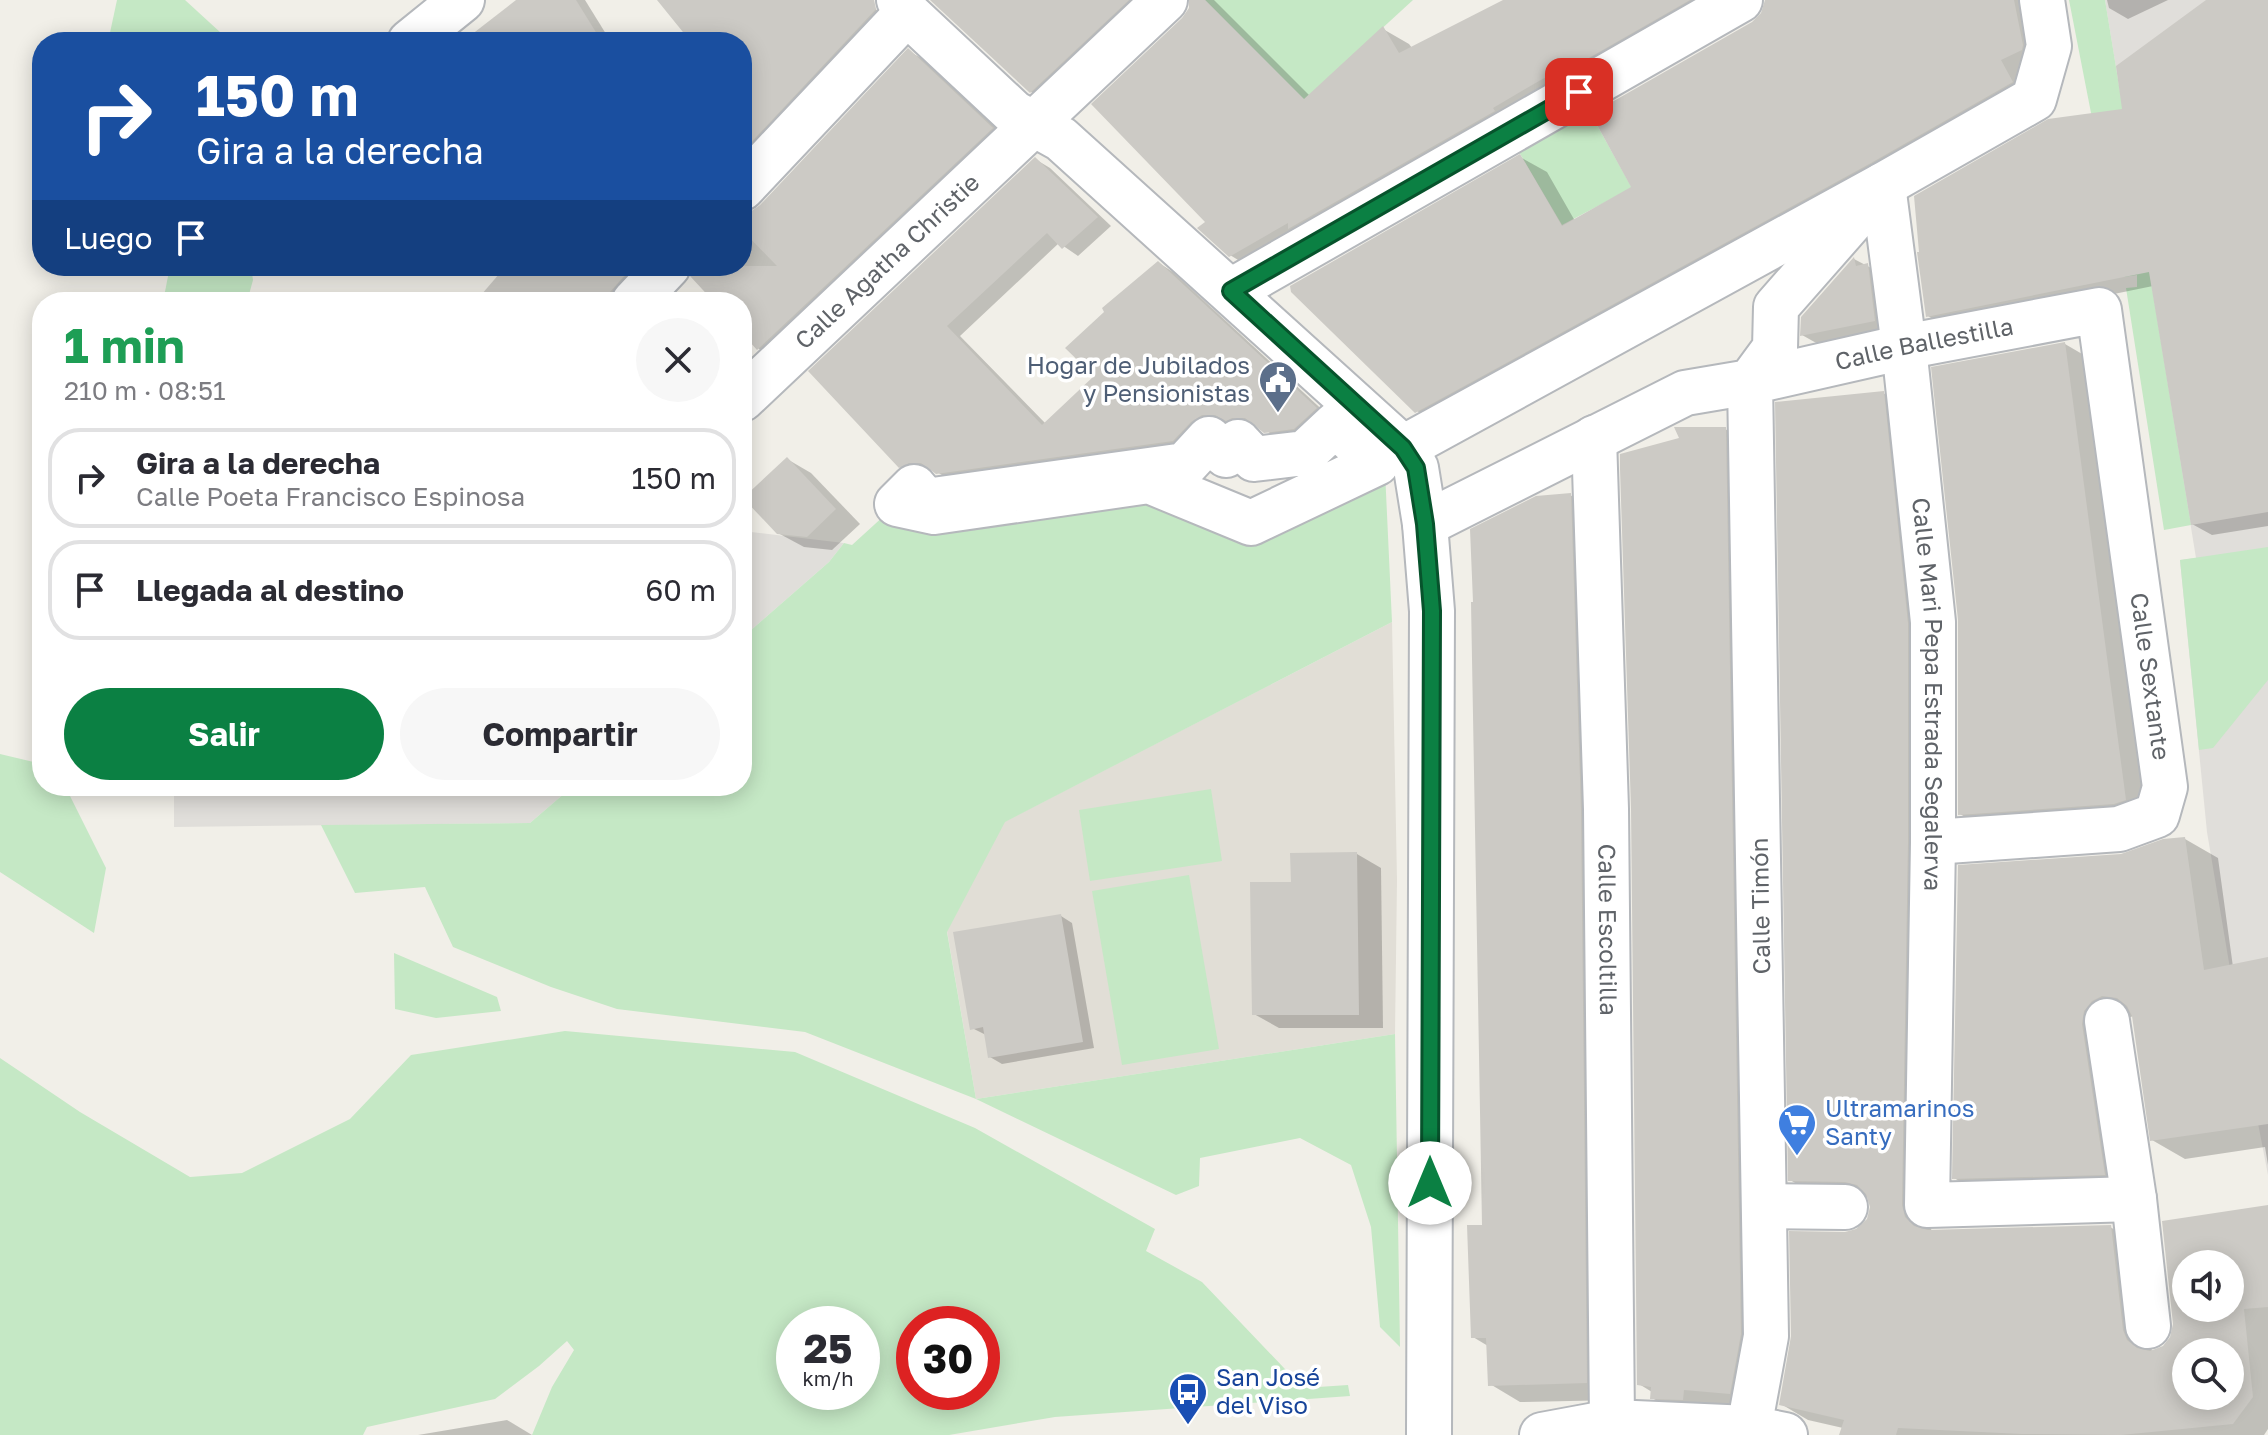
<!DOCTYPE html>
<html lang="es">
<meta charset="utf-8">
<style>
body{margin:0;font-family:"Golos Text",sans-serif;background:#f7f7f7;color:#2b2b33;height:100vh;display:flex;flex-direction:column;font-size:30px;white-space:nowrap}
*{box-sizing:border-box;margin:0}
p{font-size:26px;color:#7c7c81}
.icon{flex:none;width:44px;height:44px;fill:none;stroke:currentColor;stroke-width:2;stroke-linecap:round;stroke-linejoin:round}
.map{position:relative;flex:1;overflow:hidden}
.sheet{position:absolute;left:32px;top:292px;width:720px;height:504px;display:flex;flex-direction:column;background:#fff;border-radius:32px;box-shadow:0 4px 20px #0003}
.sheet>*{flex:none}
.guide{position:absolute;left:32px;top:32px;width:720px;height:244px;border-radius:32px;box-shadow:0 4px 20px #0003;background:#1a4fa0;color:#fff;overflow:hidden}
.buttons{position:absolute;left:2172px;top:1250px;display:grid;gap:16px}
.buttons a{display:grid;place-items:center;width:72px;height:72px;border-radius:50%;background:#fff;box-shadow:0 4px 20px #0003;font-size:40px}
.speed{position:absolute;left:776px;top:1306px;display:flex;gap:16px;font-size:40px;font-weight:700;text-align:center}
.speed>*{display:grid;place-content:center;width:104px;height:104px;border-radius:50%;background:#fff;box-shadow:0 4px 20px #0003;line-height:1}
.speed small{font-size:20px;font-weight:400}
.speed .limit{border:12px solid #d22;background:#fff;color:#111}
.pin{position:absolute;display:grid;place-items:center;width:68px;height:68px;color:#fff;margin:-34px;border-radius:16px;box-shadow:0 4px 12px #0006}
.me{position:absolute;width:88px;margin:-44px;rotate:0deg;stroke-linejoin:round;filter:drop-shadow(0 0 6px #0008)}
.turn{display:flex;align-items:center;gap:28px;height:168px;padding:0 32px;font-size:36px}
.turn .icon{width:104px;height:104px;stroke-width:2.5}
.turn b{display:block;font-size:56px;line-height:68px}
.then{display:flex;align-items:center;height:76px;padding:0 32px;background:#0003;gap:16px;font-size:30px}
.round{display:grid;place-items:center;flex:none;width:84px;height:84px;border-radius:42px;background:#f7f7f7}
.summary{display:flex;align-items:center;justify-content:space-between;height:136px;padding:0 32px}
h1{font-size:48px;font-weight:700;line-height:60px;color:#1e9e55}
.action{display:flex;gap:16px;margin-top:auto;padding:16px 32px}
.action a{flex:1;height:92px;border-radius:48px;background:#0b8043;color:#fff;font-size:32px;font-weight:700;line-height:92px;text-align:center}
.action a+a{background:#f7f7f7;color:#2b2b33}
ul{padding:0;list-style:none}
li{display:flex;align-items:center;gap:24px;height:100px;margin:0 16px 12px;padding:0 16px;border:4px solid #e1e1e2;border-radius:32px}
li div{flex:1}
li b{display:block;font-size:30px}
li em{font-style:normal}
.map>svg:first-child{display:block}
.industrial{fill:#e0deda}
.education{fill:#e1ded6}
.green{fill:#c5e8c5;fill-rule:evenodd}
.shadow{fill:#0003;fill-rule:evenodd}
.building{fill:#cccac5;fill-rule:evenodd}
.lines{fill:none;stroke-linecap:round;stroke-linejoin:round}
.street-casing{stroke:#b5b8bc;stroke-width:48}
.street{stroke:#fff;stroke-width:44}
.route-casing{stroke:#07532c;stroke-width:20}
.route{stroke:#0b8043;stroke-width:14}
.labels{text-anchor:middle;stroke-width:7;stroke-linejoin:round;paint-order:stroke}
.street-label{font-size:24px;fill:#5f6368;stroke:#fff}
.service-label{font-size:24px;fill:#4e5e75;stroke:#fff;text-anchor:end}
.shop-label{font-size:24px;fill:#366cbe;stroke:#fff;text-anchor:start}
.transit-label{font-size:24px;fill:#164399;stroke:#fff;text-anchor:start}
</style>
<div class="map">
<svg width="2268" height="1435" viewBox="0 0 2268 1435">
<rect width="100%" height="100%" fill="#f1efe8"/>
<g class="industrial">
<polygon points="2105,0 2268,0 2268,1175 2243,1046 2207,832 2180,560 2196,558"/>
<polygon points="742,531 844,543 829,562 742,638"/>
<polygon points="174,786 573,786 530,823 174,827"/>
</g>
<polygon class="education" points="1392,622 1397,880 1395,1034 976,1099 947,931 1004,822"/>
<g class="green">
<polygon points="117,0 185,0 221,33 222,42 108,42"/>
<polygon points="1205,0 1413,0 1304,100"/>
<polygon points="2069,0 2105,0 2191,525 2164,530 2126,288 2137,287 2137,275 2123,277"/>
<polygon points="1587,107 1632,188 1562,225 1516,147"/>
<polygon points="170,266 251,266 253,280 247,302 163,302"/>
<polygon points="1385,471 1392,622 1005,822 947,932 976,1099 1395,1034 1400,1347 1380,1327 1371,1227 1351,1165 1300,1138 1200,1158 1199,1186 1176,1195 976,1099 805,1032 617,1009 551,987 453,947 425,887 355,893 321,825 530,823 573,786 742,786 742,638 829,562 844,543 852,545 897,504 1149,481 1251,523"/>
<polygon points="2268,547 2268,680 2213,748 2199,750 2180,560"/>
<polygon points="0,754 42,764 42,786 65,786 106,868 94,933 0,872"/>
<polygon points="1211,789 1222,861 1090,881 1079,810"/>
<polygon points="1189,875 1219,1049 1122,1065 1092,891"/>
<polygon points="394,953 497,997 501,1011 436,1018 395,1009"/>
<path d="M 565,1031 L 795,1052 L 975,1128 L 1155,1229 L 1146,1251 L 1202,1282 L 1303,1388 L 1348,1385 L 1350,1396 L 1055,1417 L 949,1435 L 532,1435 L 552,1387 L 574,1350 L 567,1341 L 539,1366 L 495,1399 L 367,1427 L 363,1435 L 0,1435 L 0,1058 L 80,1112 L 190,1177 L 242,1173 L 350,1119 L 411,1055 ZM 794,1324 L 862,1324 L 862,1392 L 794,1392 ZM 914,1324 L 982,1324 L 982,1392 L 914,1392 Z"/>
</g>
<g class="shadow">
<polygon points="520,0 585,0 611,42 465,42"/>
<polygon points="659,0 868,0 888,23 742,178 742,42 678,42 687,34"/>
<polygon points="938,0 1170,0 1057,107 1031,92"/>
<polygon points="1191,0 1214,0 1310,96 1383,29 1409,44 1412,48 1507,0 1741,0 1256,271 1230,255 1208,222"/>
<polygon points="1767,0 2036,0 2038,98 1443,426 1417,411 1520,157 1547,172 1575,221 1634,188 1754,23 1763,14"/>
<polygon points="2107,0 2168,0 2128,19 2109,8"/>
<polygon points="2209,0 2268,0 2268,526 2212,535 2192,524 2153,286 1948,328 1928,316 2124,111"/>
<polygon points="908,51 925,60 1008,138 775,358 759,349 742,330 742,302 717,302 693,266 742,266 742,214 751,214 761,207"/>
<polygon points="1035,159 1050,168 1111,226 1078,256 1059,243 960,336 1046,424 1097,376 1159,263 1173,272 1330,417 1280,440 1258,425 1218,422 1188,449 953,482 934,470 925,470 915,475 900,466 811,371"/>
<polygon points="1854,259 1892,279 1899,334 1827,349 1802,335"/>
<polygon points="494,266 659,266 626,302 484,302 499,277"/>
<polygon points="2065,344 2089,358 2149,813 1984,828 1960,814"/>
<path d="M 1883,393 L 1911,409 L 1929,1222 L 1932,1232 L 2110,1227 L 2138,1243 L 2152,1352 L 2165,1347 L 2172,1338 L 2175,1324 L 2164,1223 L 2268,1222 L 2268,1429 L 2264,1435 L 1851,1435 L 1843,1428 L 1808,1420 L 1781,1404 L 1845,1234 L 1858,1231 L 1869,1220 L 1872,1206 L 1869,1197 L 1818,1196 L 1790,1180 ZM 2186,1264 L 2230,1264 L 2230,1308 L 2186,1308 ZM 2186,1352 L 2230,1352 L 2230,1396 L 2186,1396 Z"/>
<polygon points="1725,429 1754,445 1758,1409 1681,1414 1652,1398 1652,1392 1639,1384"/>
<polygon points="787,459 811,473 860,524 832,550 804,547 778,533"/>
<polygon points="1570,495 1601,513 1617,1400 1520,1402 1490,1384 1488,1346 1473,1337 1484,1227 1475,604"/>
<polygon points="2185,839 2218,858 2233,967 2268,959 2268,1165 2265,1147 2185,1159 2152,1140 2133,1016 2124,1020 2137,1193 1987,1197 1954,1178 2121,856"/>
<polygon points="1357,854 1381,868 1383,1028 1279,1028 1254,1014 1293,884"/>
<polygon points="1061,916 1072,923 1094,1048 1002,1064 990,1057 986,1035 972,1028"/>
<polygon points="507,1420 532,1435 418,1435"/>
</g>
<g class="building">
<polygon points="516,0 576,0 602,42 462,42"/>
<polygon points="657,0 874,0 876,9 742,152 742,42 691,42"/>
<polygon points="930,0 1129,0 1030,93"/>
<polygon points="1189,0 1205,0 1304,99 1383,26 1399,53 1503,0 1690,0 1566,71 1564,67 1532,85 1493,108 1495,111 1288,229 1288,223 1229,257 1197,228 1205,222 1091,104 1182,18 1189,8"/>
<polygon points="1765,0 2014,0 2023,45 2022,50 2001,60 2013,82 1871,163 1415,413 1291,292 1290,286 1520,154 1562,226 1631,187 1591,114 1752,22 1761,13"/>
<polygon points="2206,0 2268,0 2268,512 2191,525 2149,272 1926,317 1917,252 1919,252 1914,196 2048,119 2122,109 2116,66"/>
<polygon points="908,48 993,128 757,350 742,333 742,302 714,302 690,276 692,266 777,266 742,230 742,212 750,212 760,205"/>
<polygon points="1035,157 1098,217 1062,249 1047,233 947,326 1042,425 1094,376 1065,348 1104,312 1102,308 1158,261 1317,408 1294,429 1264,433 1245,418 1232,418 1226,421 1215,415 1202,415 1191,422 1173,441 936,474 921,463 909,463 899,468 808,371"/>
<polygon points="1854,257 1856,266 1868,263 1875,321 1800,336 1801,317"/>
<polygon points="506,266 633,266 601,302 475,302"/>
<polygon points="2065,342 2126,800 2114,804 1958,815 1958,620 1931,367"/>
<path d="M 1884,391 L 1908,623 L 1908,842 L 1902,1205 L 1905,1217 L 1914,1226 L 1928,1230 L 2111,1225 L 2123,1330 L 2127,1340 L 2137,1348 L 2150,1351 L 2163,1346 L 2170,1337 L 2173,1324 L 2162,1221 L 2268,1205 L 2268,1307 L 2244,1309 L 2253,1397 L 2233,1424 L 2121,1435 L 2022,1434 L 1898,1428 L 1896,1435 L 1839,1435 L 1844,1420 L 1779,1405 L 1791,1336 L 1789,1231 L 1845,1232 L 1856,1229 L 1867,1219 L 1870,1207 L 1866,1194 L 1857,1185 L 1845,1182 L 1788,1181 L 1775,402 ZM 2186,1264 L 2230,1264 L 2230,1308 L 2186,1308 ZM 2186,1352 L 2230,1352 L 2230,1396 L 2186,1396 Z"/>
<polygon points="1674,427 1726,427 1741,1334 1730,1394 1684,1390 1683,1400 1650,1399 1651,1387 1637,1385 1631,809 1620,469 1620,454 1679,438"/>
<polygon points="787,457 836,509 807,537 777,534 743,498"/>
<polygon points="1571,493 1581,810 1587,1383 1488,1386 1486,1338 1471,1338 1467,1225 1482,1225 1471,602 1473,602 1470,529 1536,496"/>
<polygon points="2185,837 2204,970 2268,957 2268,1124 2150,1141 2132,1016 2127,1006 2117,998 2102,996 2092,1001 2084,1011 2082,1024 2105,1175 1952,1179 1958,865 2121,854 2163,839"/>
<polygon points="1357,852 1359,1015 1252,1015 1250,882 1291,882 1290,853"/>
<polygon points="1061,914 1083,1042 988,1058 983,1027 970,1030 953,932"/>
</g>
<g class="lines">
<g class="street-casing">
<g id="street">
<polyline points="899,0 907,13 1014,113 1061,139 1403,448 1416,468 1425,524 1432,611 1429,1435"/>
<polyline points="410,42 462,0"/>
<path id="s1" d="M 1883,185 L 1904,347 L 1933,622 L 1933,842 L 1927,1205 L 2134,1199"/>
<polyline points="742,188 907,13"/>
<polyline points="1231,291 1740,0"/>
<polyline points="634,302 668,266"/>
<path id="s2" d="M 742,399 L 1165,0"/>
<polygon points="1335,425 1377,463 1251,523 1149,481 934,512 897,504 914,487 926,501 1185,465 1209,439 1226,455 1238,442 1254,459 1305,453"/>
<path id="s3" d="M 1594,438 L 1606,809 L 1612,1422"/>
<polyline points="1403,448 1883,185 2034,99 2049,46 2042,0"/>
<polyline points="1425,524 1685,393 1750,382 1775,348 1776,307 1863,208"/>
<polyline points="2107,1021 2134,1199 2148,1326"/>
<polyline points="1765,1206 1845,1207"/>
<path id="s4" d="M 1749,1428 L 1766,1336 L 1750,382 L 1904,347 L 2099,310 L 2165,787 L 2157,815 L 2119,829 L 1933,842"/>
<polyline points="1542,1435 1612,1422 1749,1428 1785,1435"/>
</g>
</g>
<use href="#street" class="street"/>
</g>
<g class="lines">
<g class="route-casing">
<polyline id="route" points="1430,1183 1432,611 1425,524 1416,468 1403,448 1231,291 1579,92"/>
</g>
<use href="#route" class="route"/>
</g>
<defs>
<g id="civic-pin" transform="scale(2)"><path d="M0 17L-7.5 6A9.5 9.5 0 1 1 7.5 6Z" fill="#5c6f8a" stroke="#fff"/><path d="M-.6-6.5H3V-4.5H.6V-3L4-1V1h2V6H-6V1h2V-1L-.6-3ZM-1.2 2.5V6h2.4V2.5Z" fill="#fff"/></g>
<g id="supermarket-pin" transform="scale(2)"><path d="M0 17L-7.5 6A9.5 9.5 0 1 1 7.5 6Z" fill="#3f7fe0" stroke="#fff"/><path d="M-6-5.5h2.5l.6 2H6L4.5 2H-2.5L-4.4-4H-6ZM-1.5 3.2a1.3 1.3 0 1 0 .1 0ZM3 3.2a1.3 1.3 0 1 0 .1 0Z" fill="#fff"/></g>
<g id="bus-pin" transform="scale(2)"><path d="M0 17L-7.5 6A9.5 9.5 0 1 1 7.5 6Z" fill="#1a4fb4" stroke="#fff"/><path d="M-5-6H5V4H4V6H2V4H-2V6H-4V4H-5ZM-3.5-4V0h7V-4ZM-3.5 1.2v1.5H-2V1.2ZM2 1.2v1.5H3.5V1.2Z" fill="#fff"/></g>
</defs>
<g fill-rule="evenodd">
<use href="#civic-pin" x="1278" y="380"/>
<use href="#supermarket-pin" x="1797" y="1123"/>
<use href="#bus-pin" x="1188" y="1392"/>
</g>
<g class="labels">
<g class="street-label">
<text dy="8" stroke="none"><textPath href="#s2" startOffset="200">Calle Agatha Christie</textPath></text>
<text dy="8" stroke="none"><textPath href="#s4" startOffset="1226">Calle Ballestilla</textPath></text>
<text dy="8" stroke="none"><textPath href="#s4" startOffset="1774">Calle Sextante</textPath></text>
<text dy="8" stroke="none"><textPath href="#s1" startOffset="512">Calle Mari Pepa Estrada Segalerva</textPath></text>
<text transform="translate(1761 906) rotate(-91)" y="8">Calle Timón</text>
<text dy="8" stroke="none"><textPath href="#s3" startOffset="492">Calle Escoltilla</textPath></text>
</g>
<g class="service-label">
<text x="1250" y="374">Hogar de Jubilados<tspan x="1250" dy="28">y Pensionistas</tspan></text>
</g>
<g class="shop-label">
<text x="1825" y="1117">Ultramarinos<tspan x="1825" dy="28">Santy</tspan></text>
</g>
<g class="transit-label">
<text x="1216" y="1386">San José<tspan x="1216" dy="28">del Viso</tspan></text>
</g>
</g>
</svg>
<div class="buttons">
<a><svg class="icon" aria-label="sound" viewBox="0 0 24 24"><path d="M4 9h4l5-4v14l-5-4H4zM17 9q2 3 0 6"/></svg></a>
<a><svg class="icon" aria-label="search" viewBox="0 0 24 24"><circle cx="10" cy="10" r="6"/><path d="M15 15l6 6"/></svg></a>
</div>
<div class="speed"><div>25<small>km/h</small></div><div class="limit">30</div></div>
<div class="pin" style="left:1579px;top:92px;background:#d93025"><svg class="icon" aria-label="arrive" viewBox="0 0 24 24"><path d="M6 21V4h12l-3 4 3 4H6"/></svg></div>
<svg class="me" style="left:1430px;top:1183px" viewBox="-20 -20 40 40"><circle r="19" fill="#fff"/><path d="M0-13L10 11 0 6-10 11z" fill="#0b8043"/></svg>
<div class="guide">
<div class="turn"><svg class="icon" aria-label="right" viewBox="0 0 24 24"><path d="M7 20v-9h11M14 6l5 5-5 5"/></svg><div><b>150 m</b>Gira a la derecha</div></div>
<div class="then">Luego<svg class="icon" aria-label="arrive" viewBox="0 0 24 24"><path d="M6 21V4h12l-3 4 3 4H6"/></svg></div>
</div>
<section class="sheet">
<div class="summary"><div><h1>1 min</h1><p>210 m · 08:51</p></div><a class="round"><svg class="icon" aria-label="close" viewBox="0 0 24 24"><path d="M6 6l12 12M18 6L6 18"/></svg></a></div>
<ul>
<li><svg class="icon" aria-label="right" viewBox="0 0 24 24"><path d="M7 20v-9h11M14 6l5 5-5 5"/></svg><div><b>Gira a la derecha</b><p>Calle Poeta Francisco Espinosa</p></div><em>150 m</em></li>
<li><svg class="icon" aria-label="arrive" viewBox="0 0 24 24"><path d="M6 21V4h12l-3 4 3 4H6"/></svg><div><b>Llegada al destino</b></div><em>60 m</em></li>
</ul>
<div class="action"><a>Salir</a><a>Compartir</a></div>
</section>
</div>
